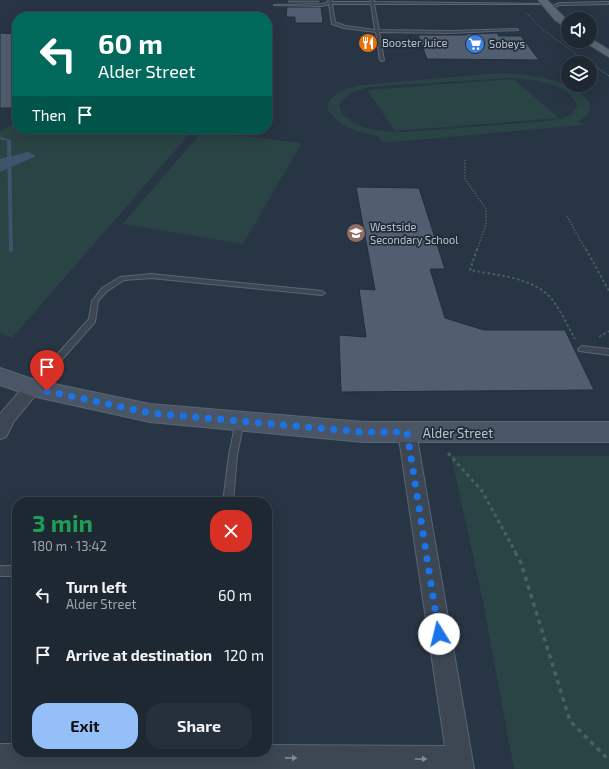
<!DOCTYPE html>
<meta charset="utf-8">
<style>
body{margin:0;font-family:"Exo 2",sans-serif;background:#26303b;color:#f1f3f6;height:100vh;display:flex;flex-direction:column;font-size:15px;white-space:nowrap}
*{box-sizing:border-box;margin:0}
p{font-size:13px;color:#a1a6ac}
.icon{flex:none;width:22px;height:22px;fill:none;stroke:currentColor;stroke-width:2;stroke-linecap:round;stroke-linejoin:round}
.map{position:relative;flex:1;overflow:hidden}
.panel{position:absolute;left:12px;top:497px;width:260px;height:260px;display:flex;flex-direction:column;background:#1e2833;border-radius:16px;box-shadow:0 4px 16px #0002,0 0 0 1px #3c444e}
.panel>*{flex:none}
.top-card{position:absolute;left:12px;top:12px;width:260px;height:122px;border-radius:16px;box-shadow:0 4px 16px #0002,0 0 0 1px #3c444e;background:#00695c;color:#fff;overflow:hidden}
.controls{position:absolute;left:561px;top:12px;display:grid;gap:8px}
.controls a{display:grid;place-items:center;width:36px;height:36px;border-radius:50%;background:#1e2833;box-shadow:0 4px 16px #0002,0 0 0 1px #3c444e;font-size:20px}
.pin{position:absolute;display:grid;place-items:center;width:34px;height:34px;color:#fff;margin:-41px -17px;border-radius:50% 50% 50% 0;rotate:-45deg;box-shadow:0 0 4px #0007}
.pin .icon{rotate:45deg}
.me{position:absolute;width:44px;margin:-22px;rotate:351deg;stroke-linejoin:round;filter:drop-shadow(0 0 3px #0008)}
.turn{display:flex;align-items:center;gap:14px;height:84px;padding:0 20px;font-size:18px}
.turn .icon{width:52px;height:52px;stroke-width:2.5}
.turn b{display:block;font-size:28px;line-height:34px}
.then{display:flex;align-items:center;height:38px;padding:0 20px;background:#0003;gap:8px;font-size:15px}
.round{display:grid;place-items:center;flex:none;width:42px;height:42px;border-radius:16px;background:#26303b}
.summary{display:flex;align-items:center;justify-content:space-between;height:68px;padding:0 20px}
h1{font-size:24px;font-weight:700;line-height:30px;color:#1e9e55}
.action{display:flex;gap:8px;margin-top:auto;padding:8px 20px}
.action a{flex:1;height:46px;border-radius:16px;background:#94bff8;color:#111;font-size:16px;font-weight:700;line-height:46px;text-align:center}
.action a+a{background:#26303b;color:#f1f3f6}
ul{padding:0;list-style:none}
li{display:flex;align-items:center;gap:12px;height:60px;padding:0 20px}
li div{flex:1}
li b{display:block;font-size:15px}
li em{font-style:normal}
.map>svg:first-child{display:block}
.green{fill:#2a4345;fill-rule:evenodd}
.water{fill:#3e546d}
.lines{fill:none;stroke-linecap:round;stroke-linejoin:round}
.stream{fill:#3e546d;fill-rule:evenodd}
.building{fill:#515e6f;stroke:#232e3b}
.lane-casing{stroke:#5b6571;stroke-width:2}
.street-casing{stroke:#5b6571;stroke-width:2}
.secondary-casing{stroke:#5b6571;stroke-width:2}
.primary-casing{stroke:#46505d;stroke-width:2}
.path-far4{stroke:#486061;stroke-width:1;stroke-dasharray:1.5 1.5;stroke-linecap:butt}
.path-far3{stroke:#486061;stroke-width:1.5;stroke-dasharray:1.5 1.5;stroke-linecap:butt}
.path-far2{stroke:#486061;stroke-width:2;stroke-dasharray:2.5 2.5;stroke-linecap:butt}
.path-far1{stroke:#486061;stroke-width:3;stroke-dasharray:3.5 3.5;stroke-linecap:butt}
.path{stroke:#486061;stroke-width:3.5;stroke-dasharray:4.5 4.5;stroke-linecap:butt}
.lane{fill:#3c4753;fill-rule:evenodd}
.street{fill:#3c4753;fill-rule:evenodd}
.secondary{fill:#4a5666;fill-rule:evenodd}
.primary{fill:#5a6673;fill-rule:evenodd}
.oneway{fill:#818b96}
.route{stroke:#1a73e8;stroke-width:7;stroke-dasharray:0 12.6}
.labels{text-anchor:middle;stroke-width:3.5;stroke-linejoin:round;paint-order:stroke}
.far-poi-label{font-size:11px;fill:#bac2cd;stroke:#212c39;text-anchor:start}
.street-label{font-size:13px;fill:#bac2cd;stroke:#212c39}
</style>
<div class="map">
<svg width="609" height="769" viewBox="0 0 609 769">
<rect width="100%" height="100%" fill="#283544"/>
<g class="green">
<path d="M 500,73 C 525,74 573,78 588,101 C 594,110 586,116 579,121 L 584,125 L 382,143 L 378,136 C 358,132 338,128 327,108 C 331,92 345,89 359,85 ZM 509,78 C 529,78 571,83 577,106 C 573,118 559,119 548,121 L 406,132 C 385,132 348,130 339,107 C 344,93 358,90 370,87 Z"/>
<polygon points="514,79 559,118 395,131 367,90"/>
<polygon points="17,121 17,129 194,129 12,338 0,333 0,132"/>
<polygon points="203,131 302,143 243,244 122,224"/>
<polygon points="451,456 609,456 609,769 514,769 482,597"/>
</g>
<polygon class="water" points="28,152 36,156 0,172 0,159"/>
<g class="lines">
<polygon class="stream" points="0,137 11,140 13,251 11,252 9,251 7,141 0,139"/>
</g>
<g class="building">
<rect x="287" y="0" width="33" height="3"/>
<polygon points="287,7 321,7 323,23 295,23 295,17 286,17"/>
<polygon points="0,33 17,34 17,108 0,108"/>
<polygon points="497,33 499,36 521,36 539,60 427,59 418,35 467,35 466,34"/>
<polygon points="356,187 419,188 445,269 430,269 445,318 484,330 565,330 594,390 341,392 339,335 366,337 359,289 375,290"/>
</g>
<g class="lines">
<g class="lane-casing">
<g id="lane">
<path d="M 328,0 L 332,0 L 332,2 L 371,2 L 370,0 L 374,0 L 374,2 L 547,4 L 374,4 L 379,30 L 450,31 L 516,29 L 518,30 L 450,33 L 379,32 L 384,60 L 382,61 L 380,60 L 376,32 L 344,28 L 332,24 L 329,4 L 322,6 L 274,5 L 322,4 L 329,2 ZM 332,4 L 371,4 L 375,30 L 345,26 L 335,22 Z"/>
<polygon points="609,2 608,4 560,5 549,9 547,8 560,3"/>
<polygon points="151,274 322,291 325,293 322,295 151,278 124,280 106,292 98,301 95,322 35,390 29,390 28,388 29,386 89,319 92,301 102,288 120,277"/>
<polygon points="582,346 609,349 609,355 579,351 578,349"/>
<polygon points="240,418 243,419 244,421 237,455 233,502 223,502 229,455 236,421 237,419"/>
<rect x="0" y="566" width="17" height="10"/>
</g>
</g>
<g class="street-casing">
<g id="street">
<polygon points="32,382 38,384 40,388 38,392 14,421 6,437 0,439 0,414 26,384"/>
<polygon points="407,425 413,427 416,432 474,769 0,769 0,744 17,744 17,752 267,752 267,745 445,746 398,432 401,427"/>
</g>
</g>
<g class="secondary-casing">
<polygon id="secondary" points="0,368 35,380 150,404 363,422 609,422 609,442 363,442 150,422 32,396 0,385"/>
</g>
<g class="primary-casing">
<g id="primary">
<polygon points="538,0 547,0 568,21 568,29 555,20"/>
<polygon points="590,38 609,50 609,57 586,43 584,41 590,41"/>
</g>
</g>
<g class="path-far4">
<polyline points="526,13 543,30 589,63"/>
<polyline points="578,14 584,19"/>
<polyline points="590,24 597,29"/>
<polyline points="590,63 592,64"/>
</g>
<g class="path-far3">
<polyline points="591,63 609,76"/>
<polyline points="465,160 465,179 486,209 486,224 477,250"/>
<polyline points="567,216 586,250"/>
</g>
<g class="path-far2">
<path d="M 477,249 L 470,270 C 495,275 530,277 549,296 C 560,308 567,325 575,339"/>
<polyline points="586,249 609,291"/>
<polyline points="599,337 609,331"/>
</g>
<polyline class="path-far1" points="448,453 482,491 516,553"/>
<polyline class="path" points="515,552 521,563 570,721 609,760"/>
<use href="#lane" class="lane"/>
<use href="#street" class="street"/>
<use href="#secondary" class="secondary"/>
<use href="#primary" class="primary"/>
</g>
<defs><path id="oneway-solid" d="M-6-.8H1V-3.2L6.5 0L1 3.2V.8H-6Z"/></defs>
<g class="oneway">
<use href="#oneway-solid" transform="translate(291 758) rotate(1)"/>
<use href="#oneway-solid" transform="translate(421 759)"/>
</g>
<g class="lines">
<polyline class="route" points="47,391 150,413 363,432 407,432 439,634"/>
</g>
<defs>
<g id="restaurant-disc" transform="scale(1)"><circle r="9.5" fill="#e8710a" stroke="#212c39"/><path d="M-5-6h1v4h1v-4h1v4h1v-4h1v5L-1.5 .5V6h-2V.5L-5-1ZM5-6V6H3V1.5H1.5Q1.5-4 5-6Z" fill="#fff"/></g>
<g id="supermarket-disc" transform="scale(1)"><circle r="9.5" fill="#3f7fe0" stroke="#212c39"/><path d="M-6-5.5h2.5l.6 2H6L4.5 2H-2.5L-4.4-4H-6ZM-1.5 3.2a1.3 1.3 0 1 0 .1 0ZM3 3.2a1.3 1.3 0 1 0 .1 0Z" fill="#fff"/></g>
<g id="school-disc" transform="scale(1)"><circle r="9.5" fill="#8d6e63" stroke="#212c39"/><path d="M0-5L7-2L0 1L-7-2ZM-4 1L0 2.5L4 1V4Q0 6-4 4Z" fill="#fff"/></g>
</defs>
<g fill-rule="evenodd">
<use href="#restaurant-disc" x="368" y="43"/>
<use href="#supermarket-disc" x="475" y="44"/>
<use href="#school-disc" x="356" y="233"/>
</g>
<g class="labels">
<g class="far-poi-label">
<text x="382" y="47">Booster Juice</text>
<text x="489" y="48">Sobeys</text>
<text x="370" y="231">Westside<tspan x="370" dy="13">Secondary School</tspan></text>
</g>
<g class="street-label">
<text x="458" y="438">Alder Street</text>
</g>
</g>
</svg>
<div class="controls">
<a><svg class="icon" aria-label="sound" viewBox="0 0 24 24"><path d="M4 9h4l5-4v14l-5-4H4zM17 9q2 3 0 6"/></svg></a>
<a><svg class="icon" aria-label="layers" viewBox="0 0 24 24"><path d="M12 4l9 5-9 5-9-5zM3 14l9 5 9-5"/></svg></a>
</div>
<div class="pin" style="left:47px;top:391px;background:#d93025"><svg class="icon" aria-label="arrive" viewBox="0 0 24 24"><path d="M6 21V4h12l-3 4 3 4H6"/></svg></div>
<svg class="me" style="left:439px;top:634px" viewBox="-20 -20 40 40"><circle r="19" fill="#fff"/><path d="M0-13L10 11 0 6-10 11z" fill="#1a73e8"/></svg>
<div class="top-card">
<div class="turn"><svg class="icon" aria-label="left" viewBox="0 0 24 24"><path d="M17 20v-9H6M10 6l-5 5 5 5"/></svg><div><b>60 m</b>Alder Street</div></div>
<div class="then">Then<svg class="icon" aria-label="arrive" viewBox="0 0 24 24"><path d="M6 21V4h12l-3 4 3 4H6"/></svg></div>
</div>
<section class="panel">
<div class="summary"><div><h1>3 min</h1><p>180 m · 13:42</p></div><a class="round" style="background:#d93025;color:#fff"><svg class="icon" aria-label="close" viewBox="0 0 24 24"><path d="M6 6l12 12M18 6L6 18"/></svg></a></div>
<ul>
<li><svg class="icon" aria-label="left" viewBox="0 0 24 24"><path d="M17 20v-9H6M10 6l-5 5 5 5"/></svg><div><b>Turn left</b><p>Alder Street</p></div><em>60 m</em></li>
<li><svg class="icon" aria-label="arrive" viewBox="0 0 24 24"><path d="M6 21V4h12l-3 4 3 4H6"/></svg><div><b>Arrive at destination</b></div><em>120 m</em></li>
</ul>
<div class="action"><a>Exit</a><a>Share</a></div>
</section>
</div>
